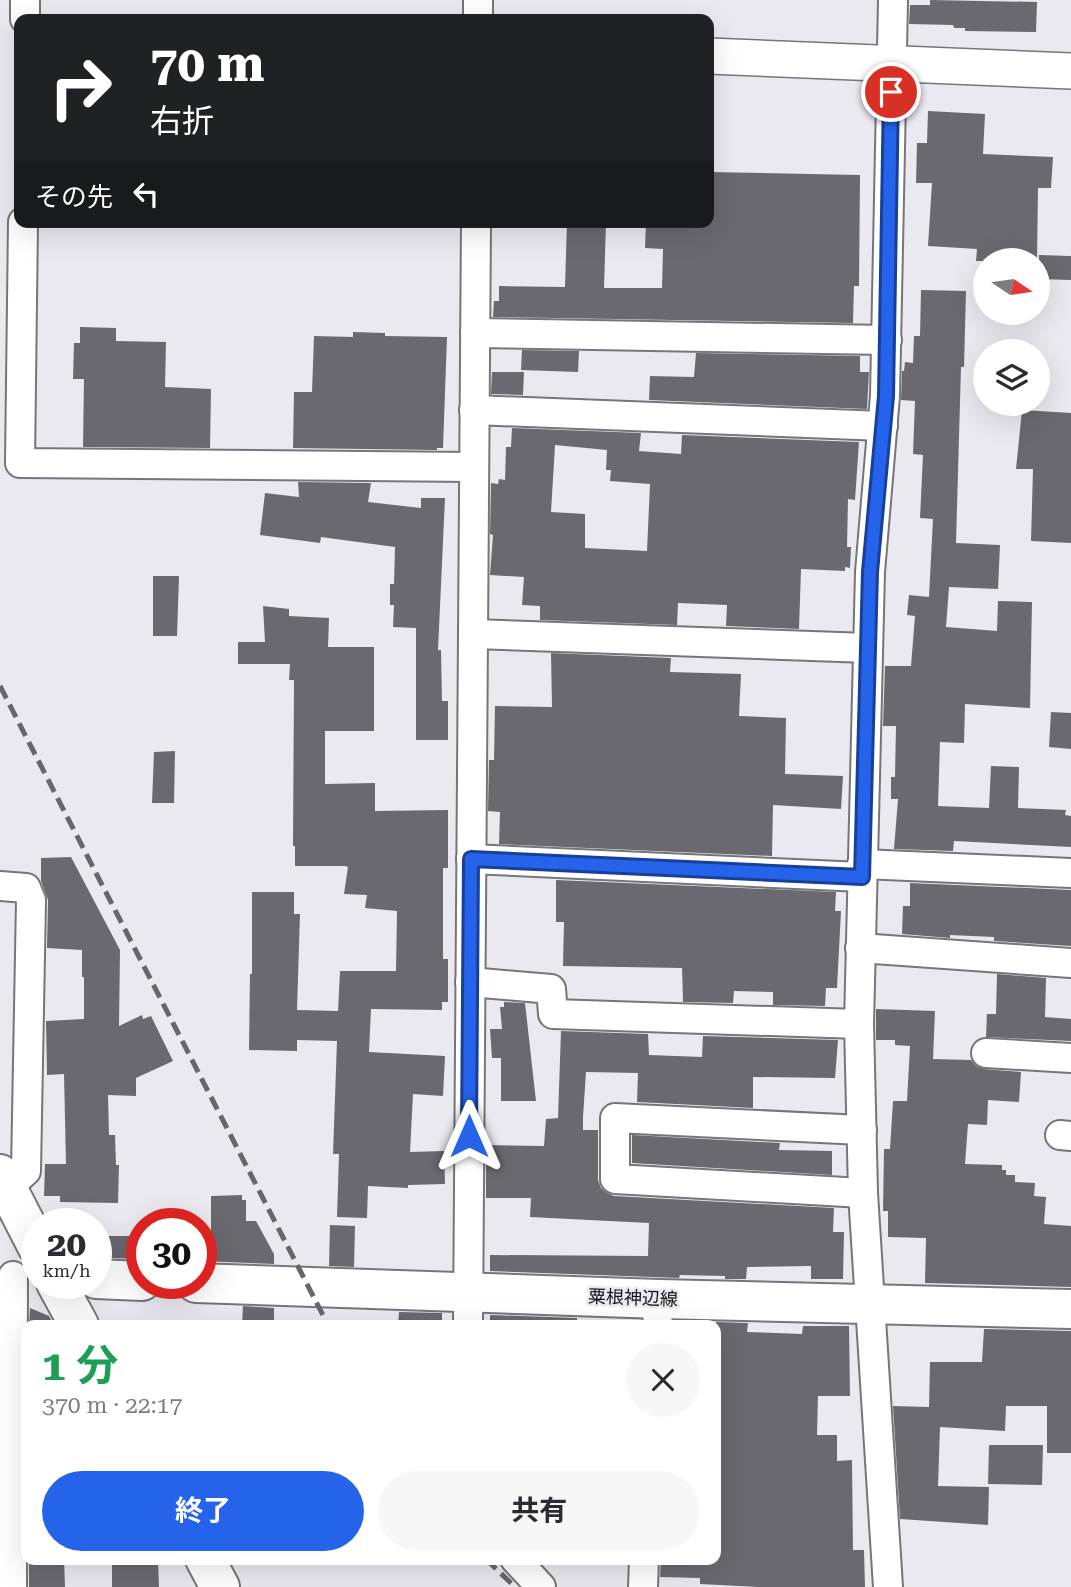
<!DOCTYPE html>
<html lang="ja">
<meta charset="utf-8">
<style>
body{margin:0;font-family:"Roboto Serif","Noto Sans JP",serif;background:#f7f7f7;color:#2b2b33;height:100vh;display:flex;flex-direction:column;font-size:26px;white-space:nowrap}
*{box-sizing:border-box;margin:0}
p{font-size:23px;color:#7c7c81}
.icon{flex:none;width:38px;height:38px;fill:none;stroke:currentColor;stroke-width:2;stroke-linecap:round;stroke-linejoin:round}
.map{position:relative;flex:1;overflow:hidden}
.panel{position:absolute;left:21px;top:1320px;width:700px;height:245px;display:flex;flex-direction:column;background:#fff;border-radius:14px;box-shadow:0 7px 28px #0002}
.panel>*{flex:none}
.hud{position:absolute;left:14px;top:14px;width:700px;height:214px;border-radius:14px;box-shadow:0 7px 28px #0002;background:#202124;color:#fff;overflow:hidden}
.needle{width:46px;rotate:103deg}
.fabs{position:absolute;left:973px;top:248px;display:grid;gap:14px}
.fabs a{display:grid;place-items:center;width:77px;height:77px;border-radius:50%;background:#fff;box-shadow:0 7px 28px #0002;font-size:35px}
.speed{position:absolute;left:21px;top:1208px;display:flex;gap:14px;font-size:35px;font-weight:700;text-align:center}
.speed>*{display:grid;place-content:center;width:91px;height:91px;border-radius:50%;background:#fff;box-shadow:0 7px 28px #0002;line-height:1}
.speed small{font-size:18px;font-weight:400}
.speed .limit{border:10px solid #d22;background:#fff;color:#111}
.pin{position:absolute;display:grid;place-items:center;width:60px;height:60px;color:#fff;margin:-30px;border:4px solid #fff;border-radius:50%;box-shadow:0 2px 7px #0007}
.me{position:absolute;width:77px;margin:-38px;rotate:0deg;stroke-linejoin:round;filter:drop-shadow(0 0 5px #0008)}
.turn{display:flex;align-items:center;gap:24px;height:147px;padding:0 21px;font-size:32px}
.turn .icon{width:91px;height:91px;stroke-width:2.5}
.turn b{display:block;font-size:49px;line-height:60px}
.then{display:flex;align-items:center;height:66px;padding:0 21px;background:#0003;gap:14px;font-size:26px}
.round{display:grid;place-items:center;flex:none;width:74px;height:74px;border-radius:37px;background:#f7f7f7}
.summary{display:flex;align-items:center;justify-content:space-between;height:119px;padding:0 21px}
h1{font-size:42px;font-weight:700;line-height:52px;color:#1e9e55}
.button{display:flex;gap:14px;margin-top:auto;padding:14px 21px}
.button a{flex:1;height:80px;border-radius:42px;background:#2563eb;color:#fff;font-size:28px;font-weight:700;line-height:80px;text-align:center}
.button a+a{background:#f7f7f7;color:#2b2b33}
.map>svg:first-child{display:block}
.building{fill:#6a6970;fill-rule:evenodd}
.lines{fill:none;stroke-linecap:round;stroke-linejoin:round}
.minor-casing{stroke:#77757c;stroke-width:32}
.tertiary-casing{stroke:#77757c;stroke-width:38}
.secondary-casing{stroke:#77757c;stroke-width:42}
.trunk-casing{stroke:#77757c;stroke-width:42}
.minor{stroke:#fff;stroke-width:28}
.tertiary{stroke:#fff;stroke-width:35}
.secondary{stroke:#fff;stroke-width:38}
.trunk{stroke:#fff;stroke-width:38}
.rail{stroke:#67666a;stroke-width:5;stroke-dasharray:14 7;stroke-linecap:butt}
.route-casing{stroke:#184099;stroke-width:18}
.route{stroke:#2563eb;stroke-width:12}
.labels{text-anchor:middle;stroke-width:5;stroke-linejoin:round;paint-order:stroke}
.street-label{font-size:18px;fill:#131214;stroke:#ebe9f0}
</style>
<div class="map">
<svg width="1071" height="1587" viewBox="0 0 1071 1587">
<rect width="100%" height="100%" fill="#ebe9f0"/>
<g class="building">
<polygon points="930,0 1037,2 1036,32 965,31 965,28 954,28 953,25 909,24 910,5 930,5"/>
<polygon points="928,111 985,114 983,154 1053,157 1051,188 1038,188 1037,261 976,261 977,249 928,246 932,183 916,183 917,143 927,143"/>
<polygon points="709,172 860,175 859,286 854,286 853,323 493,317 494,301 499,301 499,286 565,287 567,222 606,222 604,288 662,288 663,249 645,248 646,222 709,222"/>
<polygon points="1039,255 1071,256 1071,280 1038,279"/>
<polygon points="921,290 966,291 964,367 961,367 956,543 1000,545 998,589 949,587 946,627 997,631 998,601 1032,602 1030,708 965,704 964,743 940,742 938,806 989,808 991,766 1019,767 1018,808 1066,810 1065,815 1071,816 1071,847 954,841 953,851 894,849 898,799 891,799 891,777 895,777 896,726 883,726 885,666 911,666 915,616 907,615 909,595 929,597 933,519 920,518 923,455 913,454 915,401 901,400 902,371 904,371 905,362 913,363 914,336 920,336"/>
<polygon points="80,327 116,328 116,341 166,342 165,387 211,389 210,448 83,447 84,379 73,379 74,343 80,343"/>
<polygon points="353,332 385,333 385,336 447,337 443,448 437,448 437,450 293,448 294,392 312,392 314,336 353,337"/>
<polygon points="522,350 579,351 578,372 521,370"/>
<polygon points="696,353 860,356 860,372 869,372 867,409 649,400 650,376 694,377"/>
<polygon points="492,372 524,372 523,395 491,394"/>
<polygon points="1022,410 1071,413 1071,543 1031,541 1033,469 1016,469"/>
<path d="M 512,428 L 641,433 L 639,451 L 681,454 L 682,435 L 859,442 L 855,500 L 848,499 L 847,547 L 851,547 L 850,568 L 845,567 L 845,571 L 801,569 L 799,629 L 726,626 L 727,605 L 678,603 L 677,625 L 540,620 L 540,606 L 522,605 L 524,577 L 490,575 L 493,535 L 490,534 L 491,483 L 498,484 L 499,479 L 505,480 L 506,447 L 511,447 ZM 555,445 L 607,450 L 606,470 L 611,470 L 610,481 L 650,484 L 647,551 L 585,548 L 585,514 L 551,512 Z"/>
<polygon points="298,482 371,483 368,502 421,508 421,498 445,498 438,650 441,650 442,701 448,701 448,740 416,740 416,628 393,627 394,605 390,605 390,584 394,584 395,547 321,537 320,543 260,535 265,493 299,497"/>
<polygon points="153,576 179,576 177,636 153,636"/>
<polygon points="263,606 289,609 289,616 329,618 328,647 374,647 374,731 325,731 325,784 375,783 375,811 448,810 448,868 443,868 443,959 448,959 448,1002 442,1002 442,1010 371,1009 369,1052 445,1056 443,1096 413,1094 410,1152 444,1151 445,1184 408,1185 408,1188 368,1186 367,1218 337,1217 339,1154 333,1154 337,1041 297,1040 297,1051 249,1050 250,974 252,974 252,892 294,892 294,914 300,914 297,1010 338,1011 340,971 396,971 397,911 365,908 367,895 344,894 348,867 345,866 295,866 295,846 293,846 294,680 289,680 290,664 238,664 238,642 265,642"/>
<polygon points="551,653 671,658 670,672 741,674 739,716 786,718 785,774 843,776 841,809 773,805 772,856 499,844 500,812 488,811 489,760 494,760 495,706 552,707"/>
<polygon points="1051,712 1071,713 1071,749 1049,747"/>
<polygon points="175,751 174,803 152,803 154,752"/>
<polygon points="71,857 120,950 119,1026 142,1015 143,1019 151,1016 173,1061 136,1078 136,1096 108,1095 109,1135 115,1135 116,1165 119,1165 118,1203 60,1202 60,1196 44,1196 45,1164 66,1164 64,1074 47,1075 46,1021 84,1019 84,977 82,977 82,950 47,948 48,900 41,881 41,858"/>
<polygon points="556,880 836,892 835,911 841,911 837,988 826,988 825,1006 773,1005 773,992 734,991 733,1003 683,1002 682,968 563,966 564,922 556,922"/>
<polygon points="910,883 1071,890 1071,946 994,941 994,937 950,935 950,938 902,934 903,906 910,906"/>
<polygon points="997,974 1046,978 1045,1017 1071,1019 1071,1041 986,1037 987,1014 996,1014"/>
<polygon points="504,1002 525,1003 536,1101 501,1101 501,1058 492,1058 490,1029 502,1029 500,1007 504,1007"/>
<polygon points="876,1009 935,1011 933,1059 971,1060 976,1066 984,1069 1021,1072 1019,1102 988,1100 987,1125 968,1124 965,1164 1002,1165 1002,1170 1006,1170 1006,1175 1015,1175 1015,1182 1035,1183 1034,1196 1046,1197 1044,1224 1071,1226 1071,1287 925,1283 926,1238 888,1237 888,1211 883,1211 884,1149 890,1149 893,1101 907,1101 910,1046 895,1045 895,1040 876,1040"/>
<polygon points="561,1031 648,1034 649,1055 702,1057 703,1036 838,1040 835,1078 753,1077 753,1108 637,1102 638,1073 586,1072 583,1117 583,1130 598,1130 598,1180 601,1188 607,1193 614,1196 834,1208 833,1232 844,1232 843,1279 811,1279 811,1266 747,1267 746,1279 725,1279 725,1276 680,1275 679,1278 490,1271 490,1255 648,1256 649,1223 530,1217 531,1198 486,1198 486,1145 544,1146 546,1119 558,1118"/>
<polygon points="632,1135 780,1143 779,1150 832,1151 832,1175 632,1163"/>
<polygon points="242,1195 242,1200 246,1200 246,1221 256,1221 274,1254 274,1264 201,1261 201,1231 211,1231 211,1196"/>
<polygon points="330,1225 355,1226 354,1267 329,1266"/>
<polygon points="109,1236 142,1236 142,1259 110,1258"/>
<polygon points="243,1306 274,1308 274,1325 242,1325"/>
<polygon points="30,1308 49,1316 54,1325 29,1325"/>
<polygon points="399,1312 442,1313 442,1325 398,1325"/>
<polygon points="490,1315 577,1318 577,1325 490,1325"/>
<polygon points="716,1322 748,1323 747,1332 802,1334 803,1326 849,1326 850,1396 818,1396 817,1435 837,1435 837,1461 852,1460 853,1550 864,1550 865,1587 758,1587 700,1584 700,1578 660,1577 661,1559 716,1559"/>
<polygon points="984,1329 1071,1331 1071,1453 1047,1453 1047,1406 1006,1406 1005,1431 940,1427 938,1486 989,1487 988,1525 900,1519 893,1406 929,1407 930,1362 982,1362"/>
<polygon points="989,1445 1043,1445 1042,1485 988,1484"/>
<polygon points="29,1559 64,1559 65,1587 29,1587"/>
<polygon points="112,1559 158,1559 159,1587 112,1587"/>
</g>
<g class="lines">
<g class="minor-casing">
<g id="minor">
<polyline points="25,19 25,0"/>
<polyline points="478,19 478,0"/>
<polyline points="23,222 20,463 474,467"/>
<polyline points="475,333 887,340"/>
<polyline points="474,410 883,426"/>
<polyline points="473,634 868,648"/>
<polyline points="471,859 862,877"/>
<polyline points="862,864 1071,873"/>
<polyline points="0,886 26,888 31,900 26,1171 7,1188"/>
<polyline points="860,948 1071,963"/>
<polyline points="470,982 551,989 553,1014 859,1024"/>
<polyline points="986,1053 1071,1058"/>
<polyline points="862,1130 615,1118 615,1179 863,1193"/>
<polyline points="1060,1135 1071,1136"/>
<polyline points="468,1325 476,222"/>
<polyline points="657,1325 659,1299"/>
<polyline points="515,1559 541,1587"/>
<polyline points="12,1587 13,1276"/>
<polyline points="643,1587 644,1559"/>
<polyline points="888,1587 863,1193 859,1024 870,572 885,396 893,0"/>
</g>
</g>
<g class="tertiary-casing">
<polyline id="tertiary" points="709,56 1071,71"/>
</g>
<g class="secondary-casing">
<g id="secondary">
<polyline points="96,1279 142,1281"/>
<polyline points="196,1283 659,1299 1071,1309"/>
</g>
</g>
<g class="trunk-casing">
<g id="trunk">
<polyline points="0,1174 37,1246"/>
<polyline points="56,1283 79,1325"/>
<polyline points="205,1559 220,1587"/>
</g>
</g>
<use href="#minor" class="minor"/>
<use href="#tertiary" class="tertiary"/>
<use href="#secondary" class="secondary"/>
<use href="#trunk" class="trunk"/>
<g class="rail">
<polyline points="0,686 328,1325"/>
<polyline points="486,1559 515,1587"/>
</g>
</g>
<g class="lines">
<g class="route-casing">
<polyline id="route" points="469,1136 471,859 862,877 870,572 886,396 891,92"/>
</g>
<use href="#route" class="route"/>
</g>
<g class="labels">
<g class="street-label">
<text transform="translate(633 1298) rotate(2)" y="6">粟根神辺線</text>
</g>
</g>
</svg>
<div class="fabs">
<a><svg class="needle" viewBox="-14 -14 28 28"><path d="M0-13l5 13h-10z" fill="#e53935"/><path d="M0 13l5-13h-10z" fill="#7c7c81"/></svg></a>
<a><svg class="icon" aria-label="layers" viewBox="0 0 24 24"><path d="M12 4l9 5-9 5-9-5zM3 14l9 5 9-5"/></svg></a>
</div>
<div class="speed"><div>20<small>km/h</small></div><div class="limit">30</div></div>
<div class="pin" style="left:891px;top:92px;background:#d93025"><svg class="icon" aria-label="arrive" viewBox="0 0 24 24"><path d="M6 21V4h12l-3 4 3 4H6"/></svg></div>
<svg class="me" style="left:469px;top:1136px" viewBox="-20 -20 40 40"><path d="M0-17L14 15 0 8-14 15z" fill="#2563eb" stroke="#fff" stroke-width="4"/></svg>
<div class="hud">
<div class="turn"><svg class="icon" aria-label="right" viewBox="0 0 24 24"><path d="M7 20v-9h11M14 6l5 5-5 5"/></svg><div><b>70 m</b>右折</div></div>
<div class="then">その先<svg class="icon" aria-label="left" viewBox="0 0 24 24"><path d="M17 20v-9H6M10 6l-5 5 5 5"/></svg></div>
</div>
<section class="panel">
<div class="summary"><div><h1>1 分</h1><p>370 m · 22:17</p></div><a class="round"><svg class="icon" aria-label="close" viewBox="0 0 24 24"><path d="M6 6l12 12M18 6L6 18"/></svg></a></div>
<div class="button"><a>終了</a><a>共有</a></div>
</section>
</div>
